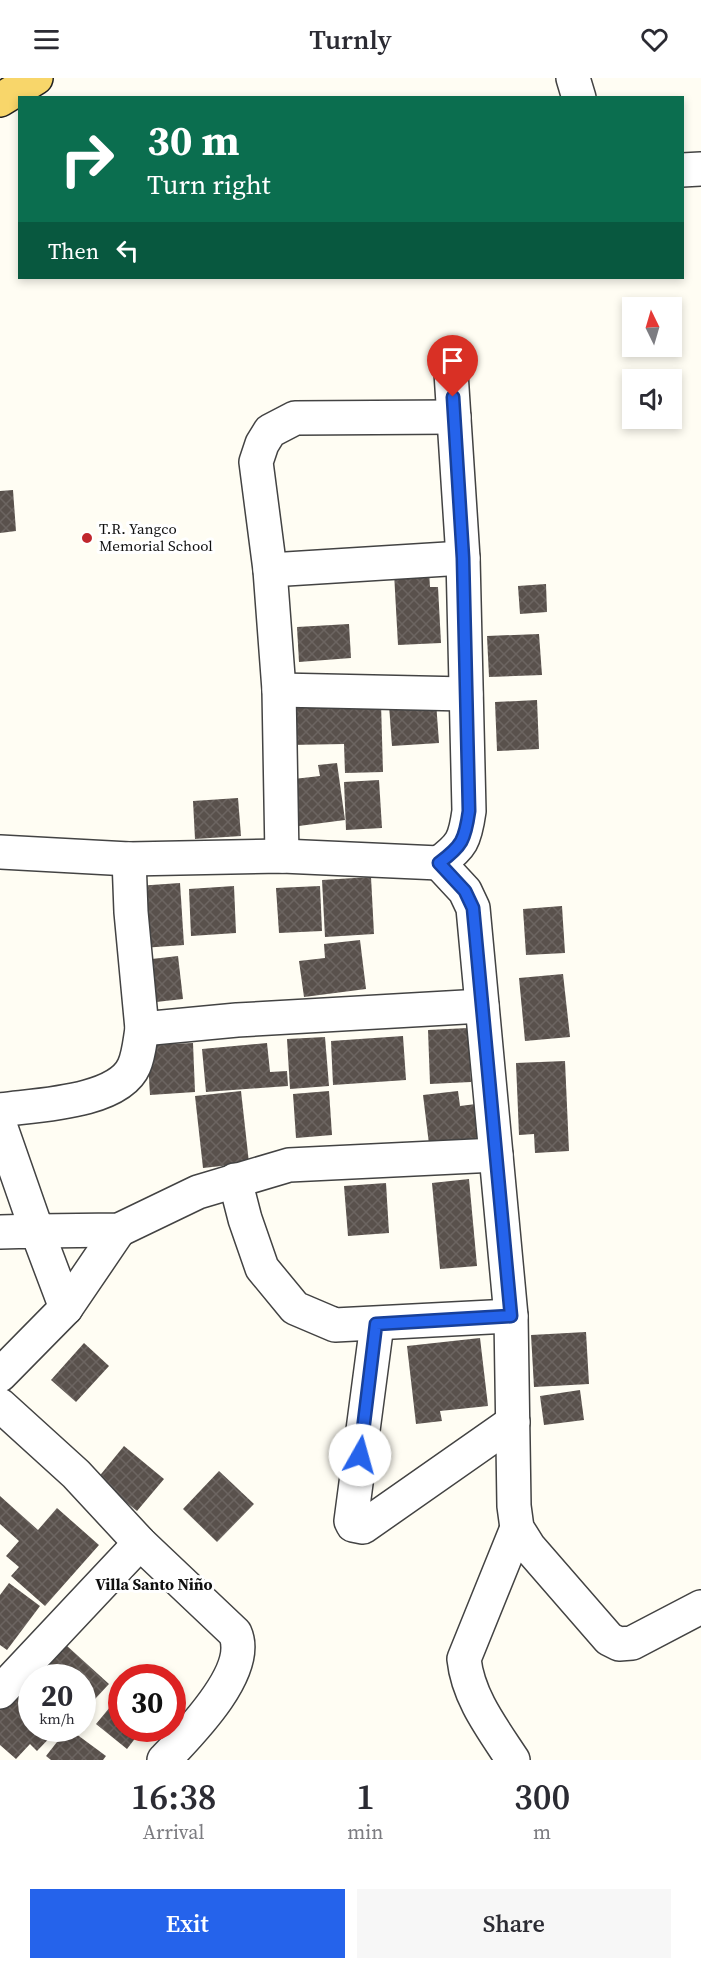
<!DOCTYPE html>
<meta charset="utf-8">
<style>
body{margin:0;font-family:"Source Serif 4",serif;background:#f7f7f7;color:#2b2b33;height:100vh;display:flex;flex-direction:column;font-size:22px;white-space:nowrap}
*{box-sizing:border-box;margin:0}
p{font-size:20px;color:#7c7c81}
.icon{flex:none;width:33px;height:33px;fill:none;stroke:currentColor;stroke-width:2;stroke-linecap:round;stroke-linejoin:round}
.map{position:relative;height:1682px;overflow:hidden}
.drawer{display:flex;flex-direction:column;background:#fff;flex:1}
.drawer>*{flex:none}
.guide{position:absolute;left:18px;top:18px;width:666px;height:183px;border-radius:0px;box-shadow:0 3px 9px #0003;background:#0b6e4f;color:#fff;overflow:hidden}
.needle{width:39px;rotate:355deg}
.tools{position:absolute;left:622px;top:219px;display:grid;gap:12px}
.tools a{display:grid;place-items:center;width:60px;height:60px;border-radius:0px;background:#fff;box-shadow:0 3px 9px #0003;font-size:30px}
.speed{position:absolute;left:18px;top:1586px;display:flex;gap:12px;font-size:30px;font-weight:700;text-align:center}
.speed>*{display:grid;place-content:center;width:78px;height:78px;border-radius:50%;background:#fff;box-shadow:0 3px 9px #0003;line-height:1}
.speed small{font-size:15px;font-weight:400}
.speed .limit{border:9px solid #d22;background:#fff;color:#111}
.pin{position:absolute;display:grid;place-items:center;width:51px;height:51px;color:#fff;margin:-62px -26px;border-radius:50% 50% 50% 0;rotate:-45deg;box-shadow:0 0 6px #0007}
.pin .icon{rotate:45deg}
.me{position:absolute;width:66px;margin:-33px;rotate:7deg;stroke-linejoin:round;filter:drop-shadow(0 0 4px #0008)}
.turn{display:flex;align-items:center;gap:21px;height:126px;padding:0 30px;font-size:27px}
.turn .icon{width:78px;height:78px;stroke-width:2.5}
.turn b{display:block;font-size:42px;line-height:51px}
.then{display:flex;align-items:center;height:57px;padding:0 30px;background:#0003;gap:12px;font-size:22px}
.eta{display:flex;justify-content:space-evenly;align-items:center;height:102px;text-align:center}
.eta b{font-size:36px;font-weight:600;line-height:42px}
.button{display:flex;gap:12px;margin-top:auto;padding:12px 30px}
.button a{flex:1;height:69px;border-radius:0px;background:#2563eb;color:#fff;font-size:24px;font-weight:600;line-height:69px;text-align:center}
.button a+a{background:#f7f7f7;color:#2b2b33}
header{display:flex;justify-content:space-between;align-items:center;height:78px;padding:0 30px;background:#fff;font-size:27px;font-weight:600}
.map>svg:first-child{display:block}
.building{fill:url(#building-cross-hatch)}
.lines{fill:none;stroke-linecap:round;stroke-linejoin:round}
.minor-casing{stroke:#434343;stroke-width:36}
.major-casing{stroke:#212121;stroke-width:36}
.minor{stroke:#fff;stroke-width:33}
.major{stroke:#f8d66a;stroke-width:33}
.route-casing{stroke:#184099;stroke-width:15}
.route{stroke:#2563eb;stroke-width:10}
.poi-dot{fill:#c0272d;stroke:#fff;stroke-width:2}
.labels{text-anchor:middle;stroke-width:6;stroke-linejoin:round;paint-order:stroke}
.poi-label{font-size:15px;fill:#101010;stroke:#fff;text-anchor:start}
.neighbourhood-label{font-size:16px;font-weight:bold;fill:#101010;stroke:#fff}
</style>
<header><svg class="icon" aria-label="menu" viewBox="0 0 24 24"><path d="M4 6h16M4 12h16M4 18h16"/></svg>Turnly<svg class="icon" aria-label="heart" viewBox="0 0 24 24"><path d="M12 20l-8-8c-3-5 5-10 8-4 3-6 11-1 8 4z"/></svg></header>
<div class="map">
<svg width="701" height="1682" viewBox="0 0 701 1682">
<defs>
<pattern id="building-cross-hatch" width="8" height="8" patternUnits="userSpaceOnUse" patternTransform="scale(1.5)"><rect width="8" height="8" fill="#59514c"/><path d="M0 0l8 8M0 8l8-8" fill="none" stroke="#6c6561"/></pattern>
</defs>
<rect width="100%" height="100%" fill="#fffdf3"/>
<g class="building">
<polygon points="13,412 16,453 0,455 0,413"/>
<polygon points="429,493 430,509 438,509 441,565 398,567 394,495"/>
<polygon points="546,506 547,534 520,536 518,508"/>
<polygon points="349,546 351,580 299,584 297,549"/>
<polygon points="539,556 542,597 489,599 487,558"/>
<polygon points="537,622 539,671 497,673 495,624"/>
<polygon points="436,624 439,665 392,668 389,627"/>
<polygon points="381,625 383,694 345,695 344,666 289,667 289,626"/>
<polygon points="337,685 345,742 291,749 285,702 320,698 318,687"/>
<polygon points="379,702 382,750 346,752 344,704"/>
<polygon points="238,720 241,758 195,761 193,723"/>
<polygon points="371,799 374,856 325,859 322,802"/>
<polygon points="180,805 184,867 142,870 137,808"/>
<polygon points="234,808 236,855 191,858 189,811"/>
<polygon points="320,808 322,853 279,855 276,810"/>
<polygon points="562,828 565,875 526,877 523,831"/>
<polygon points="360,862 366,911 304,919 299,883 325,880 324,866"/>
<polygon points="178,878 183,921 147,925 143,882"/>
<polygon points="563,896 570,959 525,963 519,900"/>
<polygon points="468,950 471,1004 430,1006 428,952"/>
<polygon points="403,958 406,1002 333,1007 331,963"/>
<polygon points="325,959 329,1008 290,1011 287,961"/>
<polygon points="193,965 195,1014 150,1017 147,967"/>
<polygon points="267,965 270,994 287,993 288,1008 206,1014 202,971"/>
<polygon points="565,983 569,1073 535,1075 534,1056 519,1057 516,985"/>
<polygon points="241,1013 249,1085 203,1090 195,1018"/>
<polygon points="329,1013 332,1057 296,1060 293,1016"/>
<polygon points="458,1013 460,1028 476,1026 480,1060 429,1066 423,1017"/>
<polygon points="469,1101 477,1188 440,1191 432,1105"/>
<polygon points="386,1105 389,1155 348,1158 344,1108"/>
<polygon points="586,1254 589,1306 534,1309 531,1257"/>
<polygon points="480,1260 488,1328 440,1333 442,1343 416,1346 407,1268"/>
<polygon points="84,1265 109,1288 76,1324 51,1302"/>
<polygon points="580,1312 584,1342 544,1347 540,1318"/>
<polygon points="124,1368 164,1401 137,1433 97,1401"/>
<polygon points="219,1393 254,1426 217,1464 183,1431"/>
<polygon points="0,1418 38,1452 57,1430 99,1467 45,1528 11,1498 19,1489 6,1478 19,1463 0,1446"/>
<polygon points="9,1505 40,1528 7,1572 0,1567 0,1517"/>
<polygon points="66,1567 109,1606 82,1635 82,1599 37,1599"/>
<polygon points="19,1600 32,1612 32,1650 59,1650 37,1673 30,1666 16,1681 0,1667 0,1620"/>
<polygon points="115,1623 122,1628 122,1650 143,1650 127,1671 96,1646"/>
<polygon points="68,1650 106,1678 103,1682 51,1682 46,1678"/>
</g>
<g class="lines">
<g class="minor-casing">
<g id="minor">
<polyline points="573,0 579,20"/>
<polyline points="682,92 701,91"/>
<path d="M 450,279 L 463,480 L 469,733 C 465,762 462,768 439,785 L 465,813 L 473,830 L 511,1238 L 514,1428 L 517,1450 L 529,1469 L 609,1561 L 619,1566 L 632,1565 L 701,1529"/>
<polyline points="270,492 463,480"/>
<polyline points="279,612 466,616"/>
<polyline points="0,774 129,781 282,778 439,785"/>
<polyline points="282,778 279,612 270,492 256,384 262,366 270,353 295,340 454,339"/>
<polyline points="129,781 131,834 142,951 237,942 482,928"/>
<path d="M 0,1032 C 35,1027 118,1025 134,988 C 139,977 140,962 142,951"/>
<polyline points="0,1047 37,1153 119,1152 198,1114 289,1087 496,1077"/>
<polyline points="235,1102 245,1141 262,1190 295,1230 335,1247 511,1238"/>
<polyline points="0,1154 37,1153 66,1230"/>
<polyline points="377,1246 351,1443 353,1447 363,1449 513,1344"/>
<polyline points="0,1297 66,1230 119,1152"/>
<path d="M 0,1327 L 76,1396 L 140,1465 L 235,1555 C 252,1593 189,1656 164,1682"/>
<polyline points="0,1614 140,1465"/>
<path d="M 513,1682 C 492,1650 468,1619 464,1581 L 517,1450"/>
</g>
</g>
<g class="major-casing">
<polyline id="major" points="0,22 36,0"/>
</g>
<use href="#minor" class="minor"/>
<use href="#major" class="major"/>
</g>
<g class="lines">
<g class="route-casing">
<path id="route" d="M 360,1377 L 376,1246 L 511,1238 L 473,830 L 465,813 L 439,785 C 462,768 465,762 469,733 L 463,480 L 453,319"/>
</g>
<use href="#route" class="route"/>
</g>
<circle class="poi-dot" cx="87" cy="460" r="6"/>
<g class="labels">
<g class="poi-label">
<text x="99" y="456">T.R. Yangco<tspan x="99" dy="17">Memorial School</tspan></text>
</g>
<g class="neighbourhood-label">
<text x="154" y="1512">Villa Santo Niño</text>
</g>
</g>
</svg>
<div class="tools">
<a><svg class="needle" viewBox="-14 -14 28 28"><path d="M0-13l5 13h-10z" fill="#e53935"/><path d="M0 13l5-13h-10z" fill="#7c7c81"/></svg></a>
<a><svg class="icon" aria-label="sound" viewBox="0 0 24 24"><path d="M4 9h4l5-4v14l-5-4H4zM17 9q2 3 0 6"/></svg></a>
</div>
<div class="speed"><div>20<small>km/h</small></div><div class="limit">30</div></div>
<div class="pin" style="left:453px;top:319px;background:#d93025"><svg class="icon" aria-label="arrive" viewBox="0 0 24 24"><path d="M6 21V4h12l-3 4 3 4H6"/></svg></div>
<svg class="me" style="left:360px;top:1377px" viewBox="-20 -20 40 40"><circle r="19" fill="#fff"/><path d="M0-13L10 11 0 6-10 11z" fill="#2563eb"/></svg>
<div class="guide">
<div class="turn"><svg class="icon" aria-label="right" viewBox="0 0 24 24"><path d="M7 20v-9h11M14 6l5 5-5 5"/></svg><div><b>30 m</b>Turn right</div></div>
<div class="then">Then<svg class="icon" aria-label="left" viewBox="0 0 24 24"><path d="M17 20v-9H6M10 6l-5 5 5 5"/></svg></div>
</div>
</div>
<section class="drawer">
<div class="eta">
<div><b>16:38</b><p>Arrival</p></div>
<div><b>1</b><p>min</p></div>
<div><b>300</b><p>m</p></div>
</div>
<div class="button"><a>Exit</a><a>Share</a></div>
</section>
